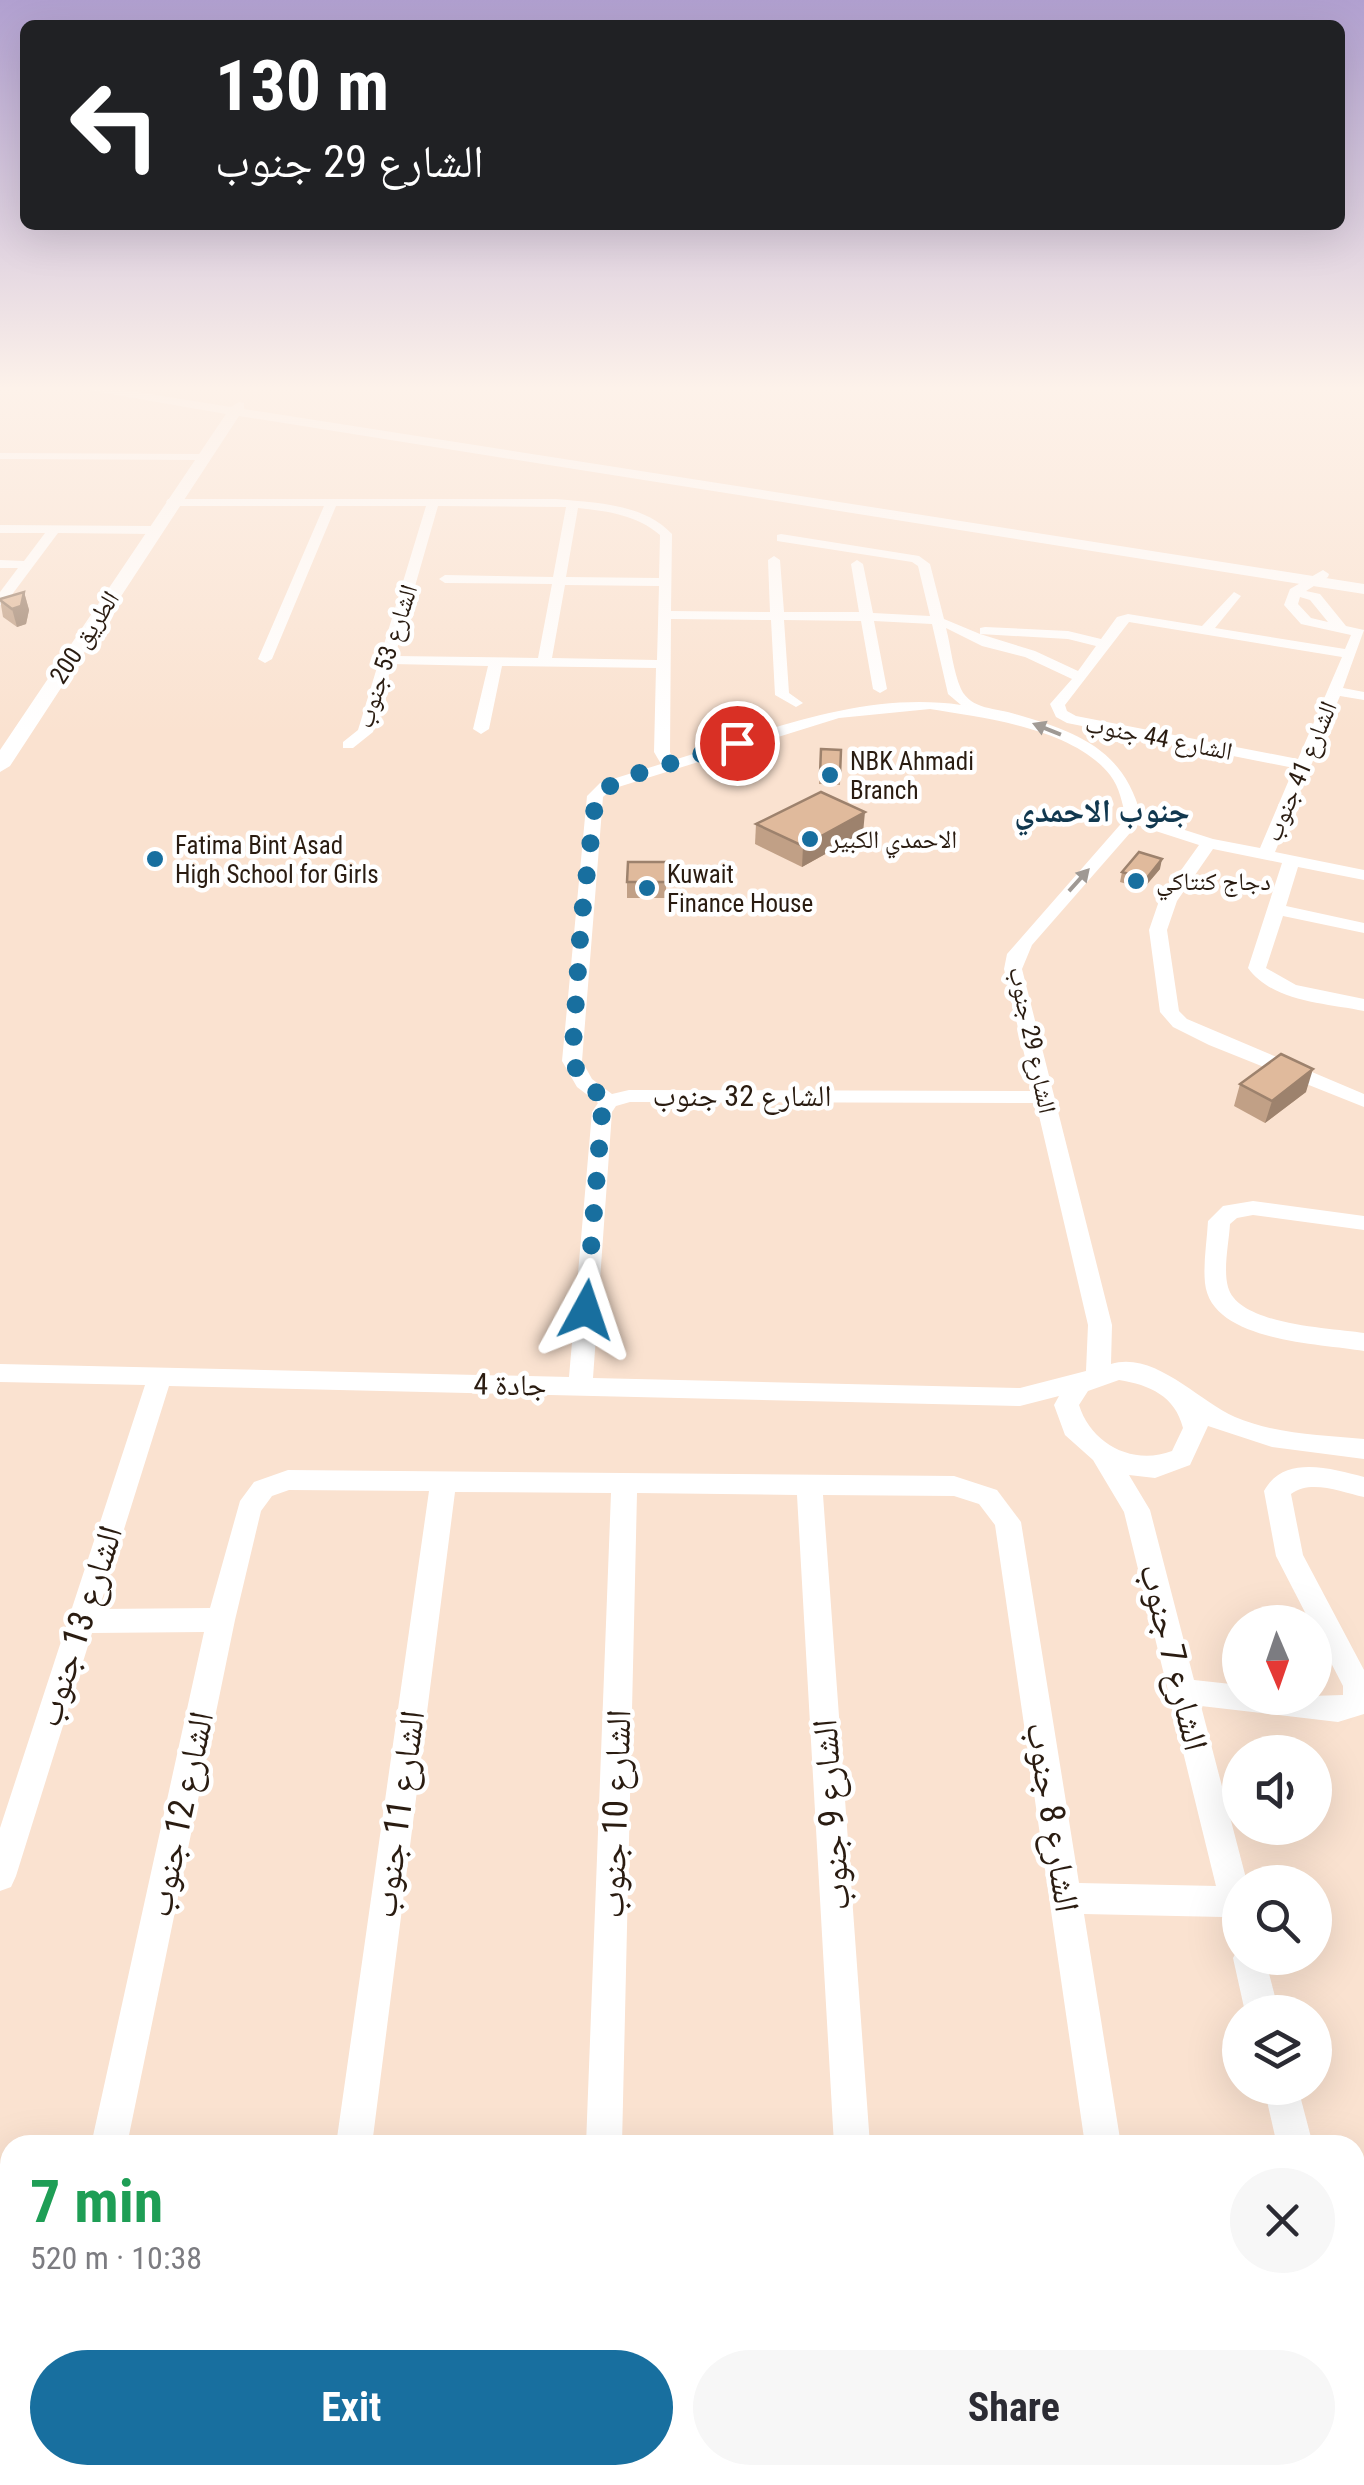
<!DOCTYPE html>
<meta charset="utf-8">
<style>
body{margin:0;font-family:"Roboto Condensed","Noto Naskh Arabic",sans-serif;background:#f7f7f7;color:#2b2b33;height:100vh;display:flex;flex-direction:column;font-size:38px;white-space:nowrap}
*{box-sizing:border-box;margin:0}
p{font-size:32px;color:#7c7c81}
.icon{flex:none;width:55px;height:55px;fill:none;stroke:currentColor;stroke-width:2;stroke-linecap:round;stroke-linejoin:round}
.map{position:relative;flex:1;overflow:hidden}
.drawer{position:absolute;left:0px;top:2135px;width:1365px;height:350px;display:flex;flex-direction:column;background:#fff;border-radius:30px 30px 0 0;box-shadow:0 10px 40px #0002}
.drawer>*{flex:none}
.banner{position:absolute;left:20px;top:20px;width:1325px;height:210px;border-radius:15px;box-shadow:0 10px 40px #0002;background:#202124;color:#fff;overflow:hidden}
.needle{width:65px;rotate:178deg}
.tools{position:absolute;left:1222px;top:1605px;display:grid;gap:20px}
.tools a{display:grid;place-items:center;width:110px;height:110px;border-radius:50%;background:#fff;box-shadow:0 10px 40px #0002;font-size:50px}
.pin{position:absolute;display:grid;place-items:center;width:85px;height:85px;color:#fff;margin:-42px;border:5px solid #fff;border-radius:50%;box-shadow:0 2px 10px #0007}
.me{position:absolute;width:110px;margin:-55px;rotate:5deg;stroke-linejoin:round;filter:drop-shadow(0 0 8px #0008)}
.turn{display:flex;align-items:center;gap:35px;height:210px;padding:0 30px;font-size:45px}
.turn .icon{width:130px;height:130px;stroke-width:2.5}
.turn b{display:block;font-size:70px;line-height:85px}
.round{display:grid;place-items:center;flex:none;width:105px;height:105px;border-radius:52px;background:#f7f7f7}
.overview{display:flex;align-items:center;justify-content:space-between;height:170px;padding:0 30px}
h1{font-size:60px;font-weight:700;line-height:75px;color:#1e9e55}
.action{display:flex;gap:20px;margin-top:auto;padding:20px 30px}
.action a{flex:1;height:115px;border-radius:60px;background:#186f9f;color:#fff;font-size:40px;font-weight:700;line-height:115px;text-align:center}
.action a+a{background:#f7f7f7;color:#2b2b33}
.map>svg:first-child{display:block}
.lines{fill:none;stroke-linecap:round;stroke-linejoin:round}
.minor{fill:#fff;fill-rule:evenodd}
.major{fill:#fff;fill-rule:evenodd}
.wall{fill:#c1a086}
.shaded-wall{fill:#9d826d}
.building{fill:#e0ba9c;stroke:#9d826d;stroke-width:2.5}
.oneway{fill:#9f9994}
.route{stroke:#186f9f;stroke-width:18;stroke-dasharray:0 32.4}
.poi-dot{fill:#186f9f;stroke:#fff;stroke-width:4}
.labels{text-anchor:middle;stroke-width:9;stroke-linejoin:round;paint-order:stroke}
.far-street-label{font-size:25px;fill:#2a1c11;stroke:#fff}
.far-poi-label{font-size:25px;fill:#2a1c11;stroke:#fff;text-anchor:start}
.street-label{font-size:30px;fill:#2a1c11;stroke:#fff}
.far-district-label{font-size:32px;font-weight:bold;fill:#11384f;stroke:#fff}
.near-street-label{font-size:35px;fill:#2a1c11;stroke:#fff}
</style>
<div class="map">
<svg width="1364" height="2485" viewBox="0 0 1364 2485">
<rect width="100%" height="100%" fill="#fae2d0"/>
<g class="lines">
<g class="minor">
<polygon points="0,453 202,454 208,457 202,460 0,459"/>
<path d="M 168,499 L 556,499 C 595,503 643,503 672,534 L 671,611 L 770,612 L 768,560 L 774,556 L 780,560 L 784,612 L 859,612 L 851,564 L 857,560 L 863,564 L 873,613 L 930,616 L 918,566 L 912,562 L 777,541 L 777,535 L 781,534 L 919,556 L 930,564 L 944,619 L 980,634 L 980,628 L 985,627 L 1068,631 L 1101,639 L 1117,617 L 1128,614 L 1202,626 L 1234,592 L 1241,596 L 1215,628 L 1345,649 L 1351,635 L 1301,624 L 1284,605 L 1290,589 L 1323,570 L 1329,574 L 1328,577 L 1306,591 L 1320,594 L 1346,626 L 1364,630 L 1343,688 L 1364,692 L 1364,700 L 1340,696 L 1275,852 L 1364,870 L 1364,880 L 1298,867 L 1286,906 L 1364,923 L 1364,933 L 1283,916 L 1266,968 L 1296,985 L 1364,999 L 1364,1011 C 1325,1003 1273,1002 1248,968 L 1282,863 L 1213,849 L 1177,901 L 1167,930 L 1179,1011 L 1187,1019 L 1364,1094 L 1364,1107 L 1209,1045 L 1173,1027 L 1160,1012 L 1149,930 L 1159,901 L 1199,845 L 1137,825 L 1032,945 L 1022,969 L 1112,1325 L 1111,1364 C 1155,1351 1198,1401 1235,1417 C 1275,1434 1321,1435 1364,1439 L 1364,1459 L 1272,1447 L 1208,1426 L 1190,1465 L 1155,1478 L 1129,1475 L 1150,1510 L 1194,1680 L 1240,1685 L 1240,1698 L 1343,1695 L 1343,1686 L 1315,1632 L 1315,1622 L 1310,1622 L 1276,1556 L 1264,1491 C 1284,1454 1332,1469 1364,1477 L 1364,1497 C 1341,1492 1311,1479 1291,1494 L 1303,1555 L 1364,1670 L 1364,1714 L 1338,1722 L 1201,1706 L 1247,1882 L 1240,1882 L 1240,1935 L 1229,1930 L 1223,1917 L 1084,1914 L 1121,2145 L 1085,2145 L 995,1525 L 979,1504 L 954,1496 L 823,1495 L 870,2145 L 834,2145 L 797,1495 L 637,1493 L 622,2145 L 586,2145 L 611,1493 L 455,1492 L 372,2145 L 336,2145 L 429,1491 L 289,1490 L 272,1496 L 261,1511 L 235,1620 L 127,2145 L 91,2145 L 204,1632 L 92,1633 L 16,1876 L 11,1887 L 0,1891 L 0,1828 L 145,1385 L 0,1382 L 0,1364 L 569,1377 L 592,1112 L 598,1103 L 577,1087 L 562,1061 L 587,796 L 600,783 L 661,764 L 654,752 L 656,668 L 502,666 L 489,729 L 481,734 L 473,729 L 488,666 L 392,664 L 373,732 L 353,748 L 343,748 L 343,742 L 358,730 L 426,506 L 336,506 L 272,659 L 265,663 L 258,659 L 324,506 L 172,506 L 166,502 ZM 438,506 L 566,507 L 553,577 L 445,575 L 439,579 L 445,583 L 552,584 L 538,658 L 395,656 ZM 578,508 C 607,511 637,515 660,535 L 659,578 L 566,577 ZM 565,585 L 659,586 L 657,660 L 552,658 ZM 1300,597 L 1310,600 L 1328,622 L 1311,618 L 1298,604 ZM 671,619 L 771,620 L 775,695 L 796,707 L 803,703 L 789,693 L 784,620 L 861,621 L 873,689 L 880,693 L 887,689 L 874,621 L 932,624 L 948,694 L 961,705 C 863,691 767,731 674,760 L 670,752 ZM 1129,622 L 1342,657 L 1298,759 L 1076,716 L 1067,711 L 1065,705 ZM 946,628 L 982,646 L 1025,657 L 1072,679 L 1050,704 L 1056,717 L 1067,723 L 1294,768 L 1260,848 L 1213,839 L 1141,816 C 1124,749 1077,732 1015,714 C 997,708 971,710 961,689 C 953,671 951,647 946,628 ZM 980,634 L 1068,639 L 1096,646 L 1078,671 L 1035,651 ZM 930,709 C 985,718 1073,728 1110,775 C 1120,788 1122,803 1126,818 L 1007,954 L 1004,969 L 1033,1091 L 629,1090 L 612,1094 L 592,1079 L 582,1061 L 603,797 L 612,789 L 839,718 ZM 630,1102 L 1036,1103 L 1088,1325 L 1086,1371 L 1020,1388 L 593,1378 L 612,1112 L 616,1106 ZM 1119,1380 C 1150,1385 1175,1396 1183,1428 L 1172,1451 C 1133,1466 1091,1444 1079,1405 L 1088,1391 ZM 169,1386 L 1020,1406 L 1059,1396 L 1054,1405 L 1065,1435 L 1093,1460 L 1124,1512 L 1216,1886 L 1079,1883 L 1021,1522 L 997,1490 L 954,1476 L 288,1470 L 254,1482 L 240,1501 L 210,1608 L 99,1609 Z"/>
<polygon points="0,525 154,526 160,530 154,534 58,533 5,604 0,605 0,592 18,568 0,568 0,560 24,561 45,533 0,533"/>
<path d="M 1253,1201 L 1364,1216 L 1364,1230 L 1253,1215 L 1237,1218 L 1230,1224 C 1229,1242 1223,1269 1228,1287 C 1238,1325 1330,1328 1364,1333 L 1364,1351 C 1319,1343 1211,1342 1205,1283 C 1203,1263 1207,1241 1208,1221 L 1223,1206 Z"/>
<polygon points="1240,1945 1240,1958 1265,1958 1279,2012 1245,2012 1233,1958"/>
<polygon points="1264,2088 1298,2088 1313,2145 1277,2145"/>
<polygon points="0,2173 10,2174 10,2210 0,2209"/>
<polygon points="1355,2181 1364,2182 1364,2218 1355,2217"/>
<polygon points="1355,2364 1364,2367 1364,2439 1355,2435"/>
<polygon points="700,2475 839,2475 843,2485 704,2485"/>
<polygon points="854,2475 894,2475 895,2485 855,2485"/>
<polygon points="1124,2475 1164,2475 1161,2485 1121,2485"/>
</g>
<polygon class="major" points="59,385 93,385 231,407 239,402 244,403 244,409 1364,584 1364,594 239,416 10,766 0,772 0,750 226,414"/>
</g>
<g class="wall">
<polygon points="24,592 29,610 26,624 17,627 3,617 0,599"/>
<polygon points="821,749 841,750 840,785 819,784"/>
<polygon points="756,824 863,833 802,867 755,844"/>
<polygon points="666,862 666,898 627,898 627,882"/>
<polygon points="1160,869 1143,889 1120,882 1122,872"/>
<polygon points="1240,1084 1306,1092 1265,1123 1234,1106"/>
</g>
<g class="shaded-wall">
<polygon points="24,592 29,610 26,624 17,627 12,609"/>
<polygon points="865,812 863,833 802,867 803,846"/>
<polygon points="1162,859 1160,869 1143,889 1146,879"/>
<polygon points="1313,1069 1306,1092 1265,1123 1272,1101"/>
</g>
<g class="building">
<polygon points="24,592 21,606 12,609 0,600 0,599"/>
<polygon points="821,749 841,750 840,775 820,774"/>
<polygon points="821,792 865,812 803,846 756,824"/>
<polygon points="1139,852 1162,859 1146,879 1122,872"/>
<polygon points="628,862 666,862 666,882 627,882"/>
<polygon points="1281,1054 1313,1069 1272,1101 1240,1084"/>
</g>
<defs><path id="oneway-solid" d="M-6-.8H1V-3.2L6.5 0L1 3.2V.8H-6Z" transform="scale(2.5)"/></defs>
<g class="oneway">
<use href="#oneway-solid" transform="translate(1047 729) rotate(-158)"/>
<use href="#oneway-solid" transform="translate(1079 880) rotate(-48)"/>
</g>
<linearGradient id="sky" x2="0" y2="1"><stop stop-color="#b1a0d0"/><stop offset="0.53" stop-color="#fdf2ea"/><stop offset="1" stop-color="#fdf2ea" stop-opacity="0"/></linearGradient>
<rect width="1364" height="733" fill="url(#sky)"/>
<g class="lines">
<polyline class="route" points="586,1310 602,1112 609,1102 584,1083 572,1061 581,923 596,796 620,779 737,743"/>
</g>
<g class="poi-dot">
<circle cx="830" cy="775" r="10"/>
<circle cx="810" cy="839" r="10"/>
<circle cx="155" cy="859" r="10"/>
<circle cx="1136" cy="881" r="10"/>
<circle cx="647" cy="888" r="10"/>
</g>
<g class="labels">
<g class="far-street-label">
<text transform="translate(84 637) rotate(-57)" y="9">الطريق 200</text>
<text transform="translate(386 656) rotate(-72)" y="9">الشارع 53 جنوب</text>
<text transform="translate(1159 737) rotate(11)" y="9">الشارع 44 جنوب</text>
<text transform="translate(1300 771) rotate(-67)" y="9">الشارع 41 جنوب</text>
<text transform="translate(1033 1040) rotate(78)" y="9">الشارع 29 جنوب</text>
</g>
<g class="far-poi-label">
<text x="850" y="770">NBK Ahmadi<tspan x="850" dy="29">Branch</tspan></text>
<text x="830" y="848">الاحمدي الكبير</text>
<text x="175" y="854">Fatima Bint Asad<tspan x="175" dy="29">High School for Girls</tspan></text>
<text x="667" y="883">Kuwait<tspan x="667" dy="29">Finance House</tspan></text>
<text x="1156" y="890">دجاج كنتاكي</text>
</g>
<g class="street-label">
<text x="742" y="1106">الشارع 32 جنوب</text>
<text transform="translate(510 1385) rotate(1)" y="10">جادة 4</text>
</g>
<g class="far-district-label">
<text x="1102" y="822">جنوب الاحمدي</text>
</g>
<g class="near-street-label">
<text transform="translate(79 1626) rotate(-72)" y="12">الشارع 13 جنوب</text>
<text transform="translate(1174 1657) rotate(76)" y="12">الشارع 7 جنوب</text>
<text transform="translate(180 1814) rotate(-78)" y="12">الشارع 12 جنوب</text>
<text transform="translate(398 1814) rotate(-82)" y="12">الشارع 11 جنوب</text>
<text transform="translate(615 1814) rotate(-88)" y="12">الشارع 10 جنوب</text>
<text transform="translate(831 1815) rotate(-94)" y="12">الشارع 9 جنوب</text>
<text transform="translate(1053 1817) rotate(81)" y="12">الشارع 8 جنوب</text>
</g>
</g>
</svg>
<div class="tools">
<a><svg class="needle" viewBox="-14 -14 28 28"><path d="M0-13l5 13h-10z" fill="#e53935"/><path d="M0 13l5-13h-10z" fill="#7c7c81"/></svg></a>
<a><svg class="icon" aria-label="sound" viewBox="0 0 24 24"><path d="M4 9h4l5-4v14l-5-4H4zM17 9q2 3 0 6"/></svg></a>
<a><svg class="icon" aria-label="search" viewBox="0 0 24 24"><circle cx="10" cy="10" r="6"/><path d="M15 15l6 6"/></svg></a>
<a><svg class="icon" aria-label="layers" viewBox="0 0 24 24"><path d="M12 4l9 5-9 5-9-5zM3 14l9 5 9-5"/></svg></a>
</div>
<div class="pin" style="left:737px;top:743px;background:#d93025"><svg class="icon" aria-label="arrive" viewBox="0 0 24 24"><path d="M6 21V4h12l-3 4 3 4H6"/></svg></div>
<svg class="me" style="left:586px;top:1310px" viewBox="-20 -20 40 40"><path d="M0-17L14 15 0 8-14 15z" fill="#186f9f" stroke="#fff" stroke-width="4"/></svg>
<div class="banner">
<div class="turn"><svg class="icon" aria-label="left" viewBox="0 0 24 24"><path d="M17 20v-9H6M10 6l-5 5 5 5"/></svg><div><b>130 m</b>الشارع 29 جنوب</div></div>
</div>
<section class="drawer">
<div class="overview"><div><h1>7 min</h1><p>520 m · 10:38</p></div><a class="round"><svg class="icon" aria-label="close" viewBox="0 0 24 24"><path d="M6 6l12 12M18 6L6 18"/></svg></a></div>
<div class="action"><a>Exit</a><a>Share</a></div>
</section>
</div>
